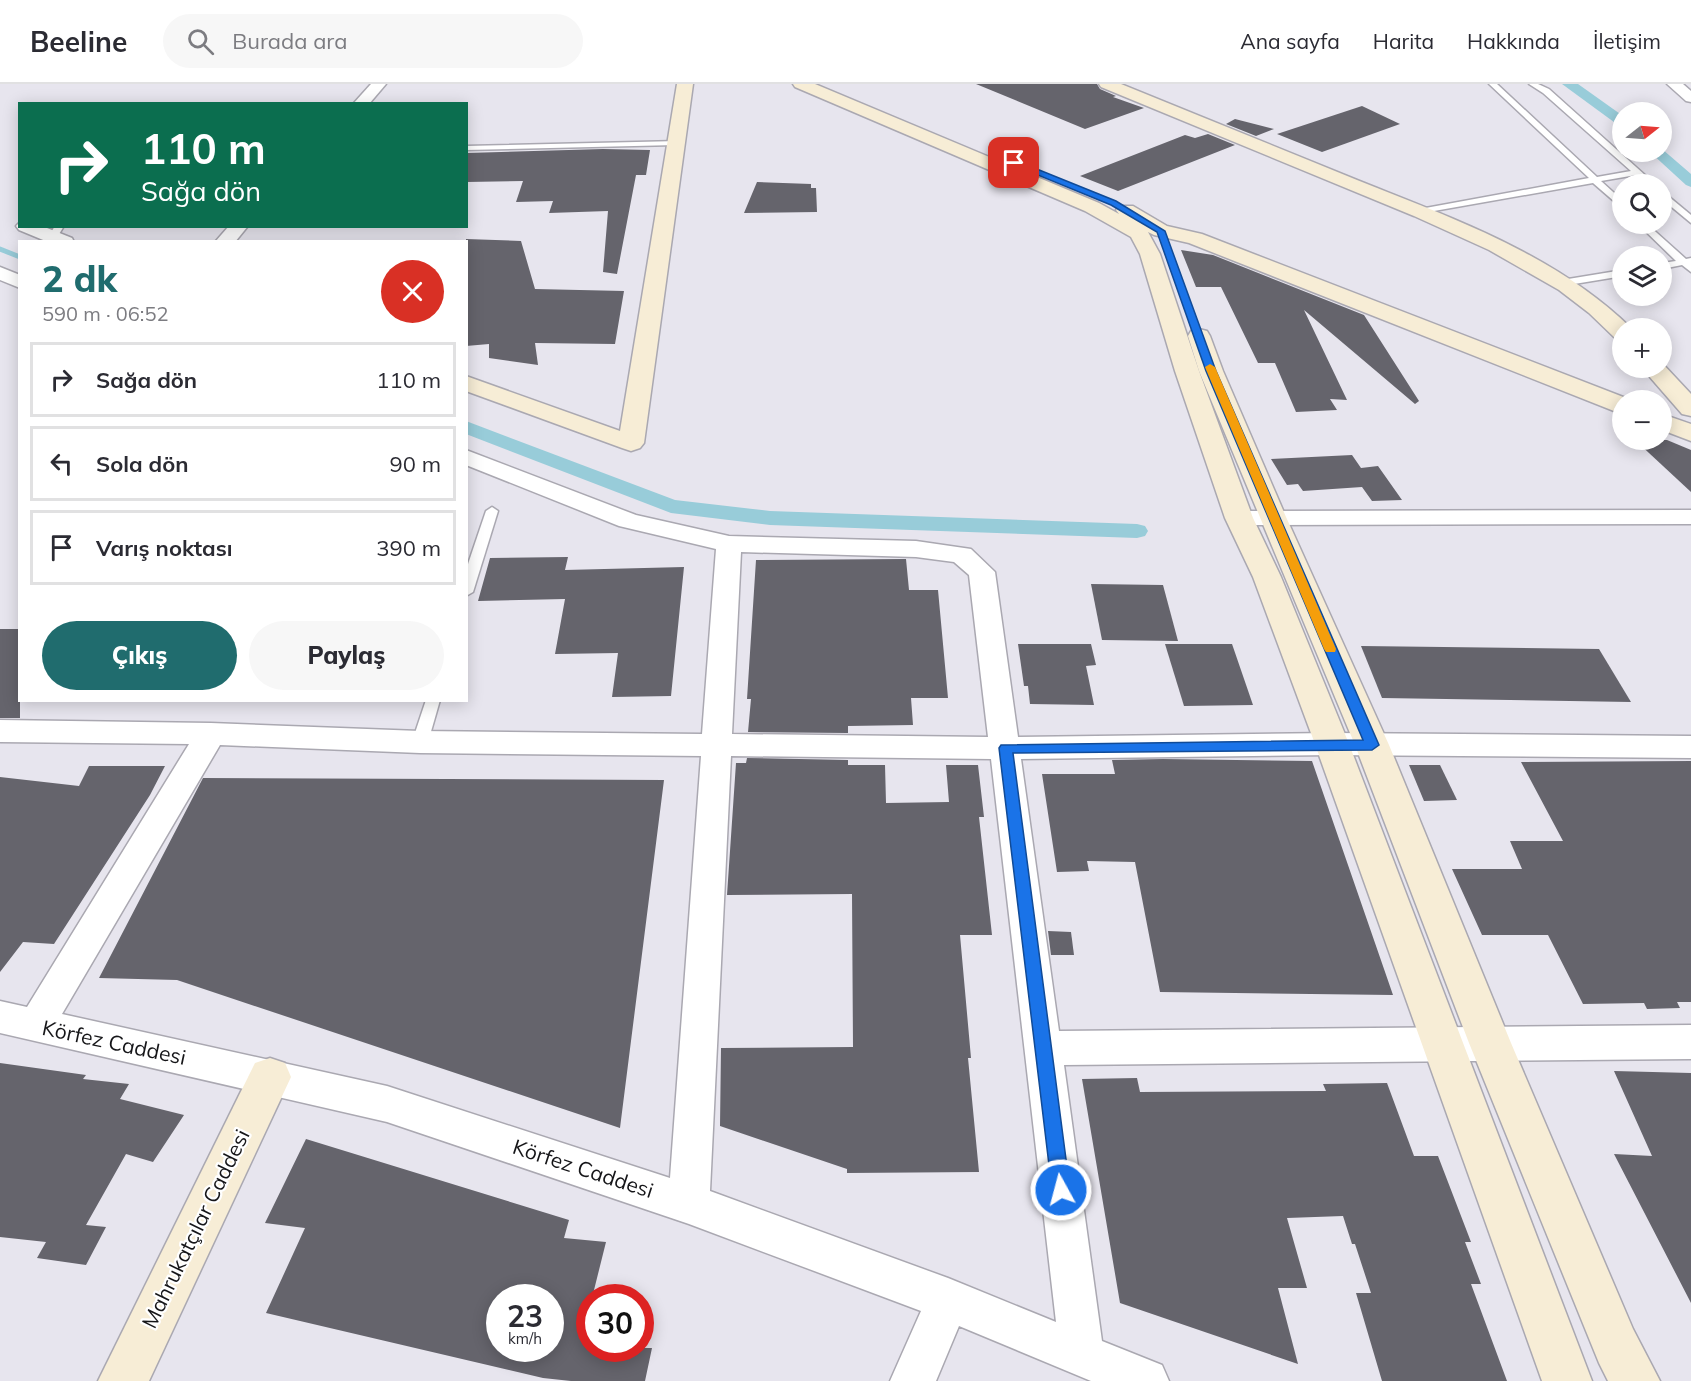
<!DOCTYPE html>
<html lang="tr">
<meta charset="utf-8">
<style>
body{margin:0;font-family:Mulish,sans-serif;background:#f7f7f7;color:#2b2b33;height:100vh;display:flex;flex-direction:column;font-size:22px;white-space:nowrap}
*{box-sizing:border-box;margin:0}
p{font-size:20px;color:#7c7c81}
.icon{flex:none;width:33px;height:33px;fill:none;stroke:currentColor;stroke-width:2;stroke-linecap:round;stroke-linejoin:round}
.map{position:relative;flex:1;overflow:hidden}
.sheet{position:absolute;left:18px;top:156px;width:450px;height:462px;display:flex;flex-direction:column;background:#fff;border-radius:0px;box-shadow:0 3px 15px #0003}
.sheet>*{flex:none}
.hud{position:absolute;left:18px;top:18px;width:450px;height:126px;border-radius:0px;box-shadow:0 3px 15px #0003;background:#0b6e4f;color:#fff;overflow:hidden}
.needle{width:39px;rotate:73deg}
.buttons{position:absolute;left:1612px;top:18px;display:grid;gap:12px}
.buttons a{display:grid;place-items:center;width:60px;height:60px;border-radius:50%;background:#fff;box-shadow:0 3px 15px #0003;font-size:30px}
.speed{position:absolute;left:486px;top:1200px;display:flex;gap:12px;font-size:30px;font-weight:700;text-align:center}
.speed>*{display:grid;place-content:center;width:78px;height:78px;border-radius:50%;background:#fff;box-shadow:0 3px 15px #0003;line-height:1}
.speed small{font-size:15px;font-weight:400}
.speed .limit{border:9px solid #d22;background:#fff;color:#111}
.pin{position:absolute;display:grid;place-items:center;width:51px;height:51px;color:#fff;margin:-26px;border-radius:12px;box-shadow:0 3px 9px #0006}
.me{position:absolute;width:66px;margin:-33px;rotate:353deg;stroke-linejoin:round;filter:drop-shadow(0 0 4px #0008)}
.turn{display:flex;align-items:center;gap:21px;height:126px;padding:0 24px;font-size:27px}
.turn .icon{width:78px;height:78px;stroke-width:2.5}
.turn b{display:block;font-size:42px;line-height:51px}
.round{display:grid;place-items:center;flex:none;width:63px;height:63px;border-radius:32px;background:#f7f7f7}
.headline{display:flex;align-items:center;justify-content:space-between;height:102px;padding:0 24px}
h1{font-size:36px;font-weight:800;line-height:45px;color:#206c6e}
.action{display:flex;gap:12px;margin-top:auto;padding:12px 24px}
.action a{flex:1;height:69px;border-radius:36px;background:#206c6e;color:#fff;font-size:24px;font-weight:800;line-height:69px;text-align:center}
.action a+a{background:#f7f7f7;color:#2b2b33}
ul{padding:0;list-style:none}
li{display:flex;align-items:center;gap:18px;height:75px;margin:0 12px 9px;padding:0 12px;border:3px solid #e1e1e2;border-radius:0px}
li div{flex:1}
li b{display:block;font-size:22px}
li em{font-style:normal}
header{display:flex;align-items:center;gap:36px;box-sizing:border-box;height:84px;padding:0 30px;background:#fff;border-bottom:2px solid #e1e1e2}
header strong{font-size:28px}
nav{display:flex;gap:33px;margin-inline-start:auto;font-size:21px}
.search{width:420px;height:54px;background:#f7f7f7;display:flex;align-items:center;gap:15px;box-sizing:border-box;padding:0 21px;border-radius:33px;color:#7c7c81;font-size:22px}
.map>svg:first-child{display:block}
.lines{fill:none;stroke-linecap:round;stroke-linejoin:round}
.stream{stroke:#98ccd9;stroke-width:5}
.canal{fill:#98ccd9;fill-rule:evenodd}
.building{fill:#65646c;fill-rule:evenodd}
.lane-casing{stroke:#aaa8b1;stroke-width:3}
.street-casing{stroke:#aaa8b1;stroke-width:3}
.secondary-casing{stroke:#aaa8b1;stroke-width:3}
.lane{fill:#fff;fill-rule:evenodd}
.street{fill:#fff;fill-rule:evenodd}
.secondary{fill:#f7edd6;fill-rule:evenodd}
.route{fill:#1a73e8;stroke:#114b97;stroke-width:1.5}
.slow{fill:#f59e0b}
.labels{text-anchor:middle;stroke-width:4.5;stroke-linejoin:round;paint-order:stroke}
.near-street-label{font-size:21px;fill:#151518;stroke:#fff}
</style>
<header>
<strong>Beeline</strong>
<div class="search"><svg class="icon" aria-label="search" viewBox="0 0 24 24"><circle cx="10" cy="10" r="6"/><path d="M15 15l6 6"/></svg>Burada ara</div>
<nav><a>Ana sayfa</a><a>Harita</a><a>Hakkında</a><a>İletişim</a></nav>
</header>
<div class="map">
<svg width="1691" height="1297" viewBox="0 0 1691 1297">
<rect width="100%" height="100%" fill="#e7e5ee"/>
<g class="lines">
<polyline class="stream" points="0,165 20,173"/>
<g class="canal">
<polygon points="1562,0 1578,0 1623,32 1623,42 1618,41"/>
<polygon points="1662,65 1691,90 1691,103 1686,101 1650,68 1662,68"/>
<polygon points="466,337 675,416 770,427 1137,440 1145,442 1148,447 1145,452 1137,454 770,441 671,429 466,350"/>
</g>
</g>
<g class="building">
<polygon points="976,0 1097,0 1100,5 1116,12 1113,13 1144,24 1085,45"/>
<polygon points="1362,22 1400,40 1322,68 1277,50"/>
<polygon points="1235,35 1274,45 1256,52 1226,40"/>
<polygon points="1208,50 1235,61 1118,107 1080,92 1185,51 1195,54"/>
<polygon points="603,65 650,66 646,91 636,91 617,190 603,188 608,127 549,129 553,117 516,118 523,97 466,98 466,69"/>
<polygon points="757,98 811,100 811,104 816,104 817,128 744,129"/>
<polygon points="466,155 521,157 535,205 624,207 615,260 535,259 538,281 489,274 489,260 466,262"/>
<polygon points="1181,166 1213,171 1364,231 1419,317 1415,320 1304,226 1347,316 1330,315 1337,326 1296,328 1275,279 1258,279 1221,203 1196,203"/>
<polygon points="1635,356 1667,356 1691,366 1691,408"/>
<polygon points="1352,371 1361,384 1378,382 1402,416 1372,417 1362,403 1303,407 1298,400 1287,401 1271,375"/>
<polygon points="568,473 565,486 684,483 671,612 612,613 618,569 555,570 565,515 478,517 490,474"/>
<polygon points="906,475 909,506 938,506 948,614 911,614 913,641 848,642 848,649 748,648 751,615 747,615 756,476"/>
<polygon points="1091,500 1163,501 1178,557 1102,556"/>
<rect x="0" y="545" width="20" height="89"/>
<polygon points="1018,560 1091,560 1096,581 1086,582 1094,621 1030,620 1028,602 1024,602"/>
<polygon points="1165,560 1232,560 1253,621 1184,622"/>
<polygon points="1361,562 1599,565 1631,618 1382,614"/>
<polygon points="747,674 848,676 848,681 885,681 886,719 949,718 946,681 978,681 984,733 979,733 992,851 960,851 971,974 968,974 979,1088 847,1089 847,1085 720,1042 721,964 853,963 852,810 727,811 736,679 746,679"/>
<polygon points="1163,675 1312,677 1393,911 1160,908 1135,778 1087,777 1089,787 1057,788 1042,690 1115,690 1112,676"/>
<polygon points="1691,677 1691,918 1677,918 1680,924 1647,925 1644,919 1583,920 1548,851 1482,851 1452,785 1522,785 1510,757 1563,757 1521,678"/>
<polygon points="1409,681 1440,681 1457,716 1424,717"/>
<polygon points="89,682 165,682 150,711 54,860 23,858 0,888 0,693 79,702"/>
<polygon points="203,694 664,696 620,1044 177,896 99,894"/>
<polygon points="1048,847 1071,848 1074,871 1051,871"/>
<polygon points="0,979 86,991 83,995 129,1000 120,1015 184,1031 153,1078 126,1070 86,1141 106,1143 86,1181 37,1174 46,1158 0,1153"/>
<polygon points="1614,987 1691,989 1691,1219 1614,1070 1652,1072"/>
<polygon points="1137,994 1140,1008 1326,1007 1323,1000 1387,999 1414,1072 1438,1072 1471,1158 1465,1158 1481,1200 1471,1200 1507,1297 1382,1297 1356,1209 1371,1209 1355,1160 1352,1160 1343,1132 1287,1134 1307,1204 1278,1204 1298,1280 1120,1219 1082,995"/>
<path d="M 306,1055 L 569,1136 L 564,1154 L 606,1158 L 592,1214 L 590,1214 L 585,1244 L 590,1245 L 590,1264 L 652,1264 L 645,1297 L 571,1297 L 543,1294 L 266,1229 L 305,1144 L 265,1139 ZM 500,1214 L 550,1214 L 550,1264 L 500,1264 Z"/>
</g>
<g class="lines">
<g class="lane-casing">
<g id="lane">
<polygon points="1489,0 1497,0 1597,93 1631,87 1543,9 1529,0 1538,0 1549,5 1655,100 1647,100 1636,91 1601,97 1623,117 1623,125 1593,99 1417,130 1416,128 1420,125 1589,94"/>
<polygon points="679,57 679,61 676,61 466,66 466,62"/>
<polygon points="1662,107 1691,131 1691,139 1662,115"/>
<polygon points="1638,140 1647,140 1686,175 1691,174 1691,188 1682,181 1662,185 1662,179 1676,177"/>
<polygon points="55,142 64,142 56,155 50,155 48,153"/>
<polygon points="1623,186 1623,192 1562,202 1557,199 1562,196"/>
<polygon points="492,423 498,427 473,508 466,512 466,486 486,427"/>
<polygon points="426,616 440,616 428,658 425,662 415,662 412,658"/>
</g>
</g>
<g class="street-casing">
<g id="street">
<polygon points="371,0 386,0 369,20 353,20"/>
<polygon points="1667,0 1683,0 1691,7 1691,18 1686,17"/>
<polygon points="20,138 20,142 42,142 72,154 74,158 48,158 19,146 16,142"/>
<polygon points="229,142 248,142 235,158 215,158"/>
<polygon points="0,183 20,191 20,204 0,196"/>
<path d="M 466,366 L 636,431 L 729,452 L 916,457 L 971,465 L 995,488 L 1018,653 L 1332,649 L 1691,652 L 1691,674 L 1332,671 L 1021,675 L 1059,947 L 1691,941 L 1691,975 L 1064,981 L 1102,1257 L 1162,1281 L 1169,1297 L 1091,1297 L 959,1242 L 936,1297 L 890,1297 L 921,1227 L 689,1140 L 387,1038 L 0,949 L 0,917 L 27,923 L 189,660 L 0,658 L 0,636 L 211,639 L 420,647 L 702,650 L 716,465 L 619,442 L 466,381 ZM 741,468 L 916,473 L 954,478 L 969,491 L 988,653 L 732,650 ZM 220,661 L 420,669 L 701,672 L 670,1094 L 387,1002 L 62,930 ZM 731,672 L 991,675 L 1056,1238 L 948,1194 L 710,1107 Z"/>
<polygon points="1691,426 1691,440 1239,441 1230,439 1227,434 1230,429 1239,427"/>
</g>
</g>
<g class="secondary-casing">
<g id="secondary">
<polygon points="677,0 693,0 644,359 640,364 631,367 622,364 466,307 466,292 620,347"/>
<polygon points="793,0 815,0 1099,119 1119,130 1116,126 1119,122 1133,122 1167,142 1202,150 1631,316 1623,316 1623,329 1614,327 1189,159 1154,151 1148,148 1160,170 1199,287 1253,434 1281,493 1349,660 1592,1297 1542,1297 1315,660 1253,493 1225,434 1175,287 1140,170 1131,153 1085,127 795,3"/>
<path d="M 1099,0 L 1121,0 C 1200,32 1279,64 1357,96 C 1454,135 1555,170 1631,244 L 1623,244 L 1623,256 L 1615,254 L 1589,229 L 1559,206 L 1489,166 L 1414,132 L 1101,3 Z"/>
<polygon points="1199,245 1207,247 1210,252 1223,287 1286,433 1389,661 1511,959 1633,1245 1660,1297 1608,1297 1599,1279 1469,959 1355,661 1199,287 1188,252 1191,247"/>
<polygon points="1662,279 1691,310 1691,332 1682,330 1642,284 1662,284"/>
<polygon points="1662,330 1691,340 1691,357 1662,346"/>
<polygon points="270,974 285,979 291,993 149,1297 98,1297 255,979"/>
</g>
</g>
<use href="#lane" class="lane"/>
<use href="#street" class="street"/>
<use href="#secondary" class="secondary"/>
</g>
<polygon class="route" points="1011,77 1017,77 1116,117 1165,147 1216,287 1379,661 1372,666 1013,669 1070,1106 1068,1113 1061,1115 1055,1113 1052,1106 999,664 1001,661 1363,656 1206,287 1157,148 1111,121 1011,80"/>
<polygon class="slow" points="1210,280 1215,283 1336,565 1335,568 1326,568 1324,565 1205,283"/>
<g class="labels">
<g class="near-street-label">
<text transform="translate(114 959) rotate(12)" y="7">Körfez Caddesi</text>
<text transform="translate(583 1085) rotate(18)" y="7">Körfez Caddesi</text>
<text transform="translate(196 1145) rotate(-64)" y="7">Mahrukatçılar Caddesi</text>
</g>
</g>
</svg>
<div class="buttons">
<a><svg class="needle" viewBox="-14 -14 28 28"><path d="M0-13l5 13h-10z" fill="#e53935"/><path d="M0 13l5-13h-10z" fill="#7c7c81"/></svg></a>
<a><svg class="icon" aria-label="search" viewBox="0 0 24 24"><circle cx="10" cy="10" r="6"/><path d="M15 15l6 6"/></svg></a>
<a><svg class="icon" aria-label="layers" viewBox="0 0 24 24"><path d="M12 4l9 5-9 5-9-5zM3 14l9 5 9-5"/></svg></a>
<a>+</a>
<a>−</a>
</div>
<div class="speed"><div>23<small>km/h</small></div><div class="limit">30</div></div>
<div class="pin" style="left:1014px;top:79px;background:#d93025"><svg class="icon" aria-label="arrive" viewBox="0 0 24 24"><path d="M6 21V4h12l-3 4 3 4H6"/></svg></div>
<svg class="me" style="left:1061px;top:1106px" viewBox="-20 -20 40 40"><circle r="17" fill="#1a73e8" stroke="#fff" stroke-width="3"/><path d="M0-11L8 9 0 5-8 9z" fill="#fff"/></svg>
<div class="hud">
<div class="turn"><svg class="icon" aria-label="right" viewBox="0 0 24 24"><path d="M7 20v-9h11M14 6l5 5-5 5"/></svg><div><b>110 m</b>Sağa dön</div></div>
</div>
<section class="sheet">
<div class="headline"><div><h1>2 dk</h1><p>590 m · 06:52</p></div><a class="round" style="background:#d93025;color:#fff"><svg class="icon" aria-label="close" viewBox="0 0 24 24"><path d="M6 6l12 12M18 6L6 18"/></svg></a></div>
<ul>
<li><svg class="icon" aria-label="right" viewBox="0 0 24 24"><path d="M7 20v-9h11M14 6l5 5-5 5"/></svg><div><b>Sağa dön</b></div><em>110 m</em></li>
<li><svg class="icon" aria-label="left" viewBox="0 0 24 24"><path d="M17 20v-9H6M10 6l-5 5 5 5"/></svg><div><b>Sola dön</b></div><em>90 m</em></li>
<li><svg class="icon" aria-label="arrive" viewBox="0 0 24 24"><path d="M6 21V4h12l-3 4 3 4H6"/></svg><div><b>Varış noktası</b></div><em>390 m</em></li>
</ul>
<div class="action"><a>Çıkış</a><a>Paylaş</a></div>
</section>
</div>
